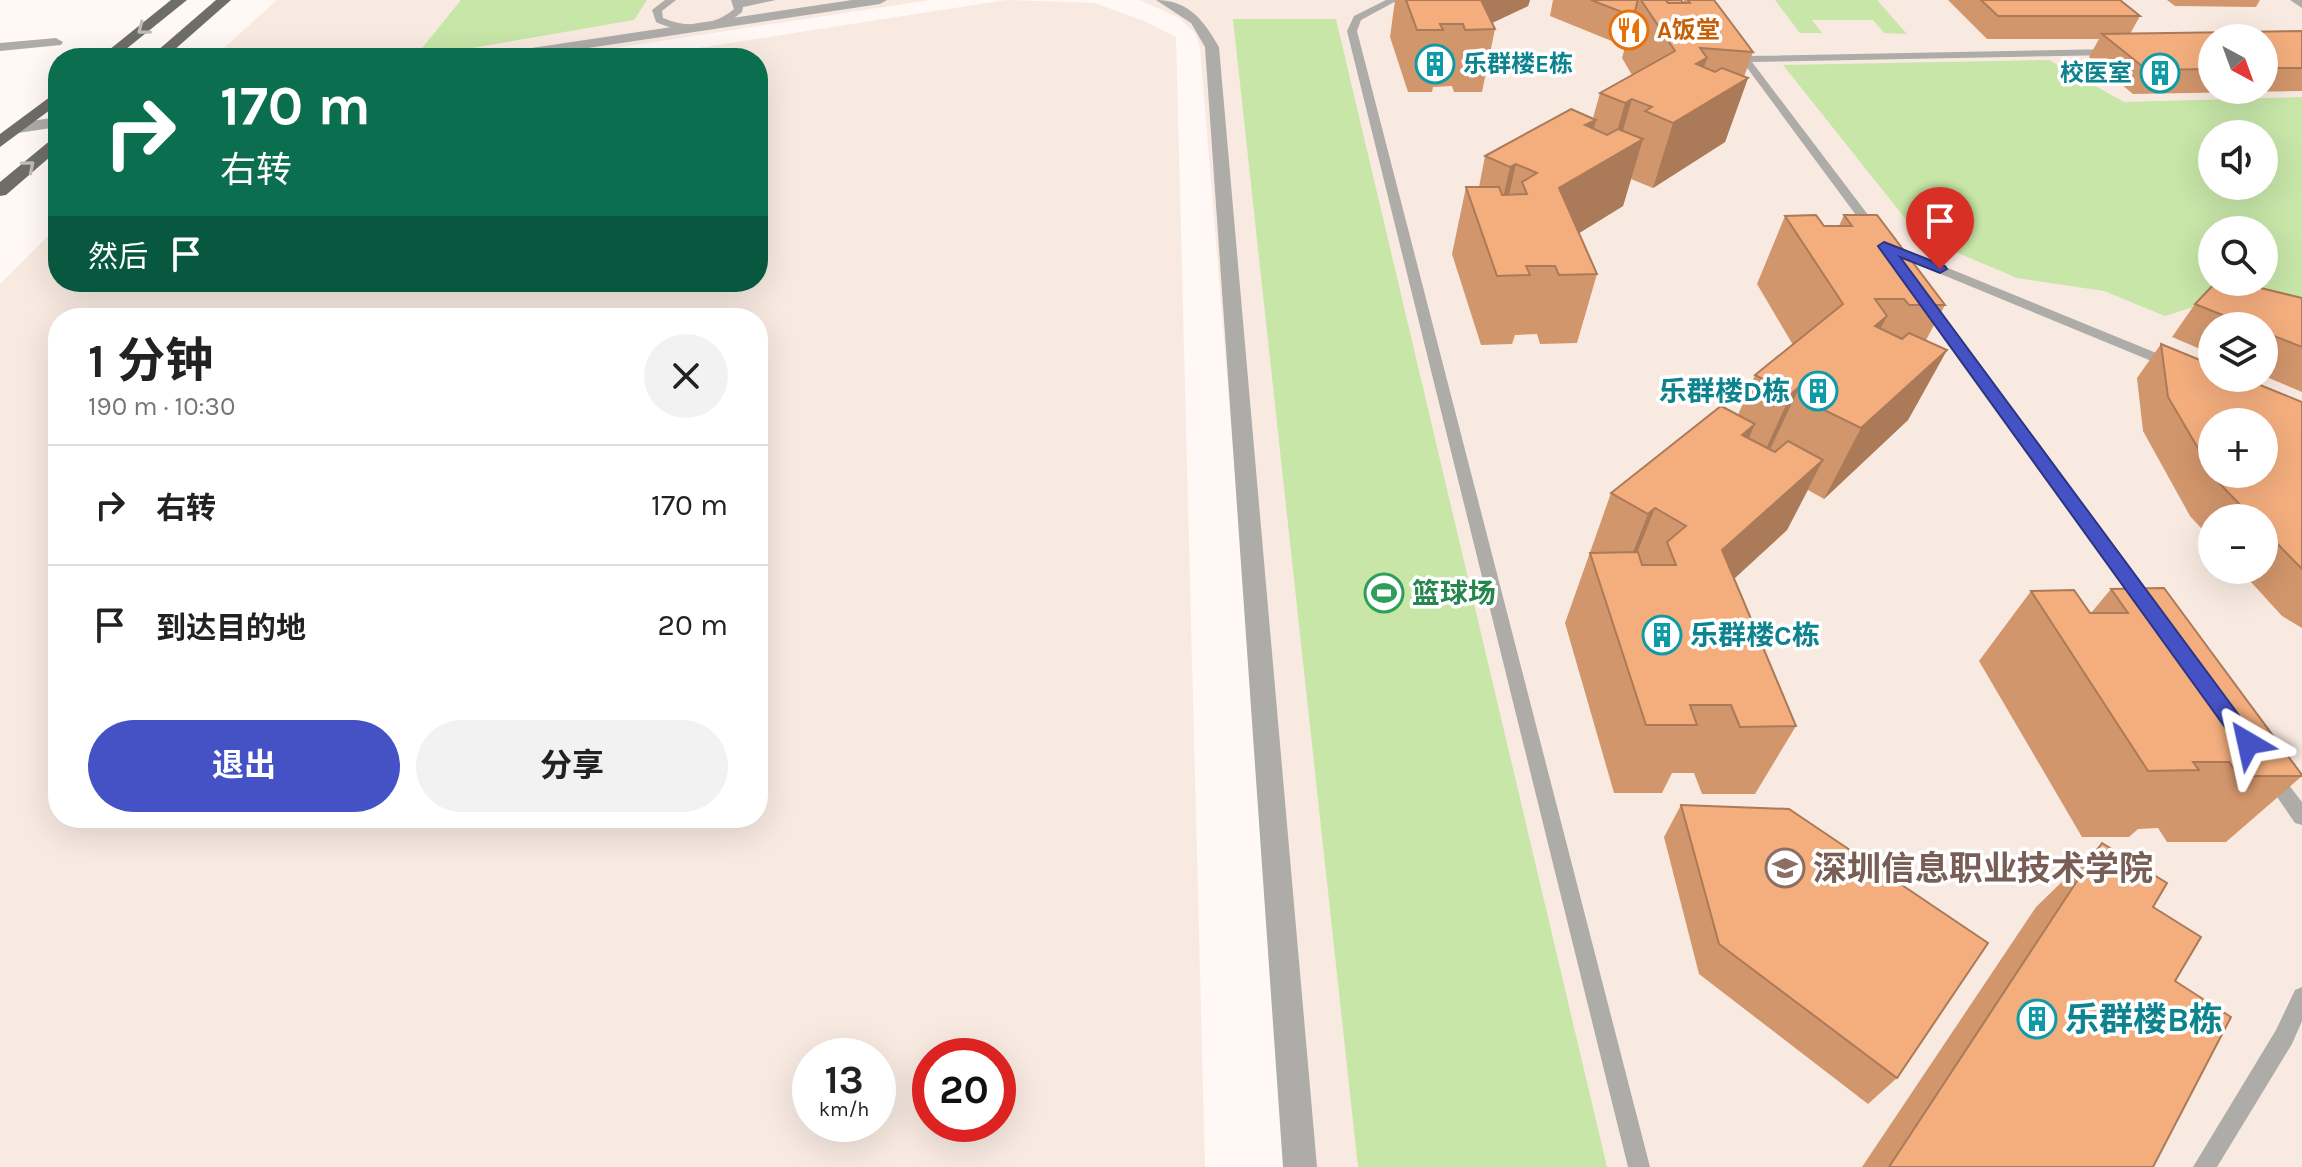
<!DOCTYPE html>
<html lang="zh">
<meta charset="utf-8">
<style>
body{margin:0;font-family:Karla,"Noto Sans SC",sans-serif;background:#f2f2f2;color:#222;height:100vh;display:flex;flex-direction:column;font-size:30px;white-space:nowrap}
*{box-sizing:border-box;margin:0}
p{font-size:26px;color:#767676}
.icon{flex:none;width:44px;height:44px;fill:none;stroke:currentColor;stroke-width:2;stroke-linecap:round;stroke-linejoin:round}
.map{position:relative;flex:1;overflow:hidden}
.panel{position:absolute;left:48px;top:308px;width:720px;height:520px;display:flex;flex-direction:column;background:#fff;border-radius:32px;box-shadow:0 8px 32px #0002}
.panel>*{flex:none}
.hud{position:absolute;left:48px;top:48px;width:720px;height:244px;border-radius:32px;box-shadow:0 8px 32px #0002;background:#0b6e4f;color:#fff;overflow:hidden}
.needle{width:52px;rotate:139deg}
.buttons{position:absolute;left:2198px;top:24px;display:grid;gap:16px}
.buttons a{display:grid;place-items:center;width:80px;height:80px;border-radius:50%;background:#fff;box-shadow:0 8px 32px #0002;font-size:40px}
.speed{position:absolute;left:792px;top:1038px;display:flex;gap:16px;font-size:40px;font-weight:700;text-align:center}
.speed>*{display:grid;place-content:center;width:104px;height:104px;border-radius:50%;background:#fff;box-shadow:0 8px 32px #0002;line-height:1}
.speed small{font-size:20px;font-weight:400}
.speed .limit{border:12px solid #d22;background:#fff;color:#111}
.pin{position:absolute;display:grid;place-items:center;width:68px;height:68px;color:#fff;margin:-82px -34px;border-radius:50% 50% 50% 0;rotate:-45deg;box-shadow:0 0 8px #0007}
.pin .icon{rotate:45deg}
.me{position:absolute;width:88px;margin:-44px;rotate:324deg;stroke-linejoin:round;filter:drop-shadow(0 0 6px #0008)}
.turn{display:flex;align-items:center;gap:28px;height:168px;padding:0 40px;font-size:36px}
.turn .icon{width:104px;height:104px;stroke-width:2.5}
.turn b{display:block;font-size:56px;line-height:68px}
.then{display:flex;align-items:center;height:76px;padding:0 40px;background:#0003;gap:16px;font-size:30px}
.round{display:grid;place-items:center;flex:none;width:84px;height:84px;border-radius:42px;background:#f2f2f2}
.head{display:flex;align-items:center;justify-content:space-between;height:136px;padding:0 40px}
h1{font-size:48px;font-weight:700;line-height:60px}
.primary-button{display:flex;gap:16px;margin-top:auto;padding:16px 40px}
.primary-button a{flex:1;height:92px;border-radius:48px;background:#4452c6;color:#fff;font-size:32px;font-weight:700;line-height:92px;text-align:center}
.primary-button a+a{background:#f2f2f2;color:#222}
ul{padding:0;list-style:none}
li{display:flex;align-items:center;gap:24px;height:120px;padding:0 40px;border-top:2px solid #e0e0e0}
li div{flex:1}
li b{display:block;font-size:30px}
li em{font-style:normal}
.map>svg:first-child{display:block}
.built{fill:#f8eae1;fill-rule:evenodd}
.green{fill:#c7e6a8;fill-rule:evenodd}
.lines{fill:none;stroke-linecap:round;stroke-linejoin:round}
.lane{fill:#adaca9;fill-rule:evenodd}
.street{fill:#adaca9;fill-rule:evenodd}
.primary{fill:#6e6d68;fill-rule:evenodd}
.wall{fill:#d2966c;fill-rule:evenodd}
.shaded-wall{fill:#ab7a58}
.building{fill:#f4ae7e;stroke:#ab7a58;stroke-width:2}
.oneway{stroke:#bebdbb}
.route{fill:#4452c6;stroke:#2c3581;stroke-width:2}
.labels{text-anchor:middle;stroke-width:7;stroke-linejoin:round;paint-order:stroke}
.far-food-label{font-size:24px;font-weight:bold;fill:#c56008;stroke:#fff;text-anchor:start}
.far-culture-label{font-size:24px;font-weight:bold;fill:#0d838f;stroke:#fff;text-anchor:start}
.culture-label{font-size:28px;font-weight:bold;fill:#0d838f;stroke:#fff;text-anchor:end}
.leisure-label{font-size:28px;font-weight:bold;fill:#27864d;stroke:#fff;text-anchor:start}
.near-education-label{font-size:34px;font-weight:bold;fill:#785e54;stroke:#fff;text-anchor:start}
.near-culture-label{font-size:34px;font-weight:bold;fill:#0d838f;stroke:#fff;text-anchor:start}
</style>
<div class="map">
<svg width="2302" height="1167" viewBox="0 0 2302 1167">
<rect width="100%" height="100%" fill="#fff8f4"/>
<g class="built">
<polygon points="277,0 930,0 549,58 213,58"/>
<path d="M 1006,0 L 1095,3 L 1144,21 L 1176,37 L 1205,1167 L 0,1167 L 0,284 L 58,226 L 58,282 L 758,282 L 758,58 L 634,58 ZM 58,318 L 758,318 L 758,818 L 58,818 ZM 810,1056 L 878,1056 L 878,1124 L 810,1124 ZM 930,1056 L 998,1056 L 998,1124 L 930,1124 Z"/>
<path d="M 1140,0 L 2302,0 L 2302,1167 L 1292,1167 L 1200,48 L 1195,33 L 1179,18 ZM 2212,38 L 2264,38 L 2264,90 L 2212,90 ZM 2212,134 L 2264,134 L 2264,186 L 2212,186 ZM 2212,230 L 2264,230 L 2264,282 L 2212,282 ZM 2212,326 L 2264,326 L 2264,378 L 2212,378 ZM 2212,422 L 2264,422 L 2264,474 L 2212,474 ZM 2212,518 L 2264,518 L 2264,570 L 2212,570 Z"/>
</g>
<g class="green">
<polygon points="461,0 647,0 634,20 414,58"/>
<polygon points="1775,0 1877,0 1907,34 1884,33 1873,20 1812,20 1822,33 1800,33"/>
<polygon points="1233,19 1336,19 1607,1167 1358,1167"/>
<path d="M 2049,60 L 2124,102 L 2302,97 L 2302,335 L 2190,308 L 2165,316 L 2104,291 L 2017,278 L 1920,237 L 1783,65 ZM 2212,134 L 2264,134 L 2264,186 L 2212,186 ZM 2212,230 L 2264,230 L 2264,282 L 2212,282 Z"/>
</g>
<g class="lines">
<g class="lane">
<path d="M 665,0 L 676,0 L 662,11 L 663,18 C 687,29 714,26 734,9 L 731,0 L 776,0 L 743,7 L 742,12 C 718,33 684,35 656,22 L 652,10 Z"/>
<polygon points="1386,0 1398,0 1361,20 1357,31 1650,1167 1628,1167 1347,31 1354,16"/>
<polygon points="1734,46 1740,46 1748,56 2114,49 2119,52 2114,55 1752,62 1878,228 1878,234 1870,234 1742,61 1732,48"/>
<polygon points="1889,244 2176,361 2178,364 2176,367 2166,367 1885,251 1883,248"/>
<polygon points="1925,298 1929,299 2154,602 2156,606 2154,610 2142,610 1919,302"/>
<polygon points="2272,768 2278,771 2302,802 2302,825 2295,823 2266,781 2263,776 2266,771"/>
<polygon points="2302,987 2302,1021 2292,1044 2217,1167 2193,1167 2276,1030 2295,990"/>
</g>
<g class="street">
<polygon points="852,0 887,0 880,4 522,58 485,58 492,54"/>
<path d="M 1156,0 C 1189,0 1204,21 1219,47 L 1317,1167 L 1283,1167 L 1205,47 L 1191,23 Z"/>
<polygon points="2290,0 2302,0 2302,8"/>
<polygon points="56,38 63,42 61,45 0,51 0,43"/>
<polygon points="58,117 58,127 18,133 10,128 18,123"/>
</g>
<g class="primary">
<polygon points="171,0 187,0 115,58 99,58"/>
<polygon points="216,0 231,0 165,58 149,58"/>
<polygon points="58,91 58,104 0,147 0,134"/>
<polygon points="58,137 58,150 6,195 0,196 0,182 52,139"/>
</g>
</g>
<g class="wall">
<polygon points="1395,0 1530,0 1528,6 1492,23 1495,29 1482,92 1454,92 1452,86 1433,87 1432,92 1408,92 1390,37"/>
<polygon points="1553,0 1681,0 1683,3 1684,0 1714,0 1753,52 1744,77 1748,78 1725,142 1653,188 1631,179 1623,206 1579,233 1597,274 1577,343 1540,344 1537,334 1515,335 1512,344 1481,345 1452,254 1466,187 1479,187 1485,156 1593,118 1600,93 1632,75 1622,58 1626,44 1619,44 1550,16"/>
<path d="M 1948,0 L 2120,0 L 2140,16 L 2130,34 L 2302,31 L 2302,91 L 2133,94 L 2089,57 L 2099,39 L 1987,39 ZM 2212,38 L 2264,38 L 2264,90 L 2212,90 Z"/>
<polygon points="2167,0 2260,0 2256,7 2175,6"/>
<polygon points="1844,215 1945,305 1926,340 1947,350 1908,420 1824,499 1808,490 1787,530 1734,579 1796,726 1755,794 1702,794 1694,773 1672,773 1662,793 1614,793 1565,623 1611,493 1738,415 1755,375 1793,345 1757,284 1785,216 1824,226 1839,226"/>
<polygon points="2302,298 2302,392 2264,376 2264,326 2212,326 2212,354 2172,337 2195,304"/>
<path d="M 2161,344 L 2302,402 L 2302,628 L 2282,616 L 2240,570 L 2264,570 L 2264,518 L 2212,518 L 2212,540 L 2190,516 L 2143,431 L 2137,378 ZM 2212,422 L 2264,474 L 2212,474 Z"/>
<polygon points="2111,589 2302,776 2226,842 2167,842 2158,828 2138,829 2129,837 2082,837 1979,661 2031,591 2091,613"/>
<polygon points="1681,805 1897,1078 1868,1104 1699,974 1664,837"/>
<polygon points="2102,843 2153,907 2175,981 2153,1167 1862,1167 2036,907"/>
</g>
<g class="shaded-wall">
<polygon points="1467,0 1530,0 1528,6 1479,29"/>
<polygon points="1707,58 1689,114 1748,78 1725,142 1653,188 1673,123 1696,64"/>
<polygon points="1632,99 1616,155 1643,139 1623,206 1542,256 1559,188 1585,125 1596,120 1581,176 1609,159 1625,103"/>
<polygon points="1516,164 1501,230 1495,234 1510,167"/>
<polygon points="1887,316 1852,385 1875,326"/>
<polygon points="1947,350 1908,420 1824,499 1861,428"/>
<polygon points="1800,386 1767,456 1759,464 1791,394"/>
<polygon points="1755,424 1724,495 1742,435"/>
<polygon points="1823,460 1787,530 1689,620 1722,550"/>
<polygon points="1655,508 1627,578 1620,585 1648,514"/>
</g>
<g class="building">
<polygon points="1406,0 1481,0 1495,29 1465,30 1463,24 1440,24 1443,30 1417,30"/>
<polygon points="1591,0 1638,0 1634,14 1627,14"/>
<polygon points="1641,0 1666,0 1668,3 1690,3 1688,0 1714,0 1753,52 1700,48 1707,58 1696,64 1715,72 1722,68 1748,78 1673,123 1645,111 1652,107 1632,99 1625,103 1600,93 1675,51"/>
<polygon points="1666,0 1681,0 1683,3 1668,3"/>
<polygon points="1981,0 2120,0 2140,16 1998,16"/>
<polygon points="2302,31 2302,68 2264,68 2264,38 2212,38 2212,69 2147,70 2102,34"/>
<polygon points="1571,109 1596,120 1585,125 1607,135 1618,129 1643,139 1559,188 1597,274 1559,275 1555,266 1526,266 1530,275 1497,276 1466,187 1499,187 1502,195 1527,194 1522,182 1537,173 1516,164 1510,167 1485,156"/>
<polygon points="1816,215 1824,226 1852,226 1844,215 1877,215 1945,305 1909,305 1904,299 1875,299 1887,316 1875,326 1902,339 1909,333 1947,350 1861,428 1820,408 1829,400 1800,386 1791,394 1755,375 1843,304 1785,216"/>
<polygon points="2216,282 2236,282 2302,298 2302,347 2264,332 2264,326 2250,326 2195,304"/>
<polygon points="2161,344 2212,365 2212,378 2243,378 2302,402 2302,569 2264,530 2264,518 2253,518 2218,482 2213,474 2264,474 2264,422 2212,422 2212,472 2168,397"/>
<polygon points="1721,406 1755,424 1742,435 1775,452 1788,441 1823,460 1722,550 1796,726 1740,727 1731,705 1690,705 1697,725 1646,725 1590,553 1638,552 1642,565 1676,565 1667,542 1686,526 1655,508 1648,514 1611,493"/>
<polygon points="2164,588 2302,775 2302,776 2239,776 2229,762 2193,762 2199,770 2148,771 2031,591 2074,590 2090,613 2128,613 2111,589"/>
<polygon points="1681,805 1789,809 1988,943 1897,1078 1719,944"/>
<polygon points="2102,843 2167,883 2153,907 2201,937 2175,981 2231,1017 2153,1167 1889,1167"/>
</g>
<defs><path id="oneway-chevron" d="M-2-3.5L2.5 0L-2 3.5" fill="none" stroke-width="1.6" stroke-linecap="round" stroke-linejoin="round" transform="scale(2)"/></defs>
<g class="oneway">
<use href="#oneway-chevron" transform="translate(143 29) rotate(142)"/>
<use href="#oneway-chevron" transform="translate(29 166) rotate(-40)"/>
</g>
<polygon class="route" points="1884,242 1945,266 1947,269 1940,273 1900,257 2255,737 2258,743 2255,748 2248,751 2240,748 1880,249 1878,246"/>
<defs>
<g id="restaurant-ring" transform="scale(2)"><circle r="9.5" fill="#fff" stroke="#e8710a" stroke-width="1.5"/><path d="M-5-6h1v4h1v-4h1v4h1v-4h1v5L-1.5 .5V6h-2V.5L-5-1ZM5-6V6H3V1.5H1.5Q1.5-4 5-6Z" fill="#e8710a"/></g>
<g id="building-ring" transform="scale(2)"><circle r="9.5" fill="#fff" stroke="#0f9aa8" stroke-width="1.5"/><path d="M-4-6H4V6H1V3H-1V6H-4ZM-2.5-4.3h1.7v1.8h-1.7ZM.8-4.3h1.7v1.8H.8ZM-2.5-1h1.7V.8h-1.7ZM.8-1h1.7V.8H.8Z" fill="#0f9aa8"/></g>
<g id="stadium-ring" transform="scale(2)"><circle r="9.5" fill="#fff" stroke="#2e9e5b" stroke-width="1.5"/><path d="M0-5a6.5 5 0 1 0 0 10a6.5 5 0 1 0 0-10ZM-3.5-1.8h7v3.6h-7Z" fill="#2e9e5b"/></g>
<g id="university-ring" transform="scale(2)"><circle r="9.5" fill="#fff" stroke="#8d6e63" stroke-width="1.5"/><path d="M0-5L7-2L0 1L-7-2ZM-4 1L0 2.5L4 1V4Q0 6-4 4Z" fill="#8d6e63"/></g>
</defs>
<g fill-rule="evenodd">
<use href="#restaurant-ring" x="1629" y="30"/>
<use href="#building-ring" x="1435" y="64"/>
<use href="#building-ring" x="2160" y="73"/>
<use href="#building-ring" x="1818" y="391"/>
<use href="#stadium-ring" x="1384" y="593"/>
<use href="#building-ring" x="1662" y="635"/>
<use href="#university-ring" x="1785" y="868"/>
<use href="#building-ring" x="2037" y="1019"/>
</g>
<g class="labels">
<g class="far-food-label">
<text x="1657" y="38">A饭堂</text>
</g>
<g class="far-culture-label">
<text x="1463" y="72">乐群楼E栋</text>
<text x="2132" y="81" text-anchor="end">校医室</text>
</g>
<g class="culture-label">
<text x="1790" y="401">乐群楼D栋</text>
<text x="1690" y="645" text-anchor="start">乐群楼C栋</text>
</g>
<g class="leisure-label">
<text x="1412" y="603">篮球场</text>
</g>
<g class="near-education-label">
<text x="1813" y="880">深圳信息职业技术学院</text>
</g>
<g class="near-culture-label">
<text x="2065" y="1031">乐群楼B栋</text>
</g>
</g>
</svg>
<div class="buttons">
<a><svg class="needle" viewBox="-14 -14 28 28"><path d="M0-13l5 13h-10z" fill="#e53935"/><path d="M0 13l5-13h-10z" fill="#767676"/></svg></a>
<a><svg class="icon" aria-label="sound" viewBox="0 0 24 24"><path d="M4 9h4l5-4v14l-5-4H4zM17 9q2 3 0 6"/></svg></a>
<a><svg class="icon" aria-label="search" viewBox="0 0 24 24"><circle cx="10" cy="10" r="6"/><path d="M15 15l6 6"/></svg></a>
<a><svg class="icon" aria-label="layers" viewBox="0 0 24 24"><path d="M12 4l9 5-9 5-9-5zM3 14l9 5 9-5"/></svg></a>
<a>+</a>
<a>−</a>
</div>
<div class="speed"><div>13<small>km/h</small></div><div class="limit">20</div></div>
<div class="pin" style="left:1940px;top:269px;background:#d93025"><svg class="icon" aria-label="arrive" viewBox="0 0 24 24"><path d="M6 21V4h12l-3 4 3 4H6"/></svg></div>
<svg class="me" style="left:2248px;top:743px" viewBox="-20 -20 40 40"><path d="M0-17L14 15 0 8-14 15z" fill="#4452c6" stroke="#fff" stroke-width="4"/></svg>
<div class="hud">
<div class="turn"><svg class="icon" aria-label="right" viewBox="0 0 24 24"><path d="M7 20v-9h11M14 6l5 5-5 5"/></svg><div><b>170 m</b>右转</div></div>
<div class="then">然后<svg class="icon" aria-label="arrive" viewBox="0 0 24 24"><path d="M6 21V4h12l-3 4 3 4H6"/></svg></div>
</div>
<section class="panel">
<div class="head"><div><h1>1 分钟</h1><p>190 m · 10:30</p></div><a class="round"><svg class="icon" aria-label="close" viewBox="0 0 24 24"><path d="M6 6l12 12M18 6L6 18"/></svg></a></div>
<ul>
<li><svg class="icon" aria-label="right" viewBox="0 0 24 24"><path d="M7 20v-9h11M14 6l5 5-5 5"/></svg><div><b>右转</b></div><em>170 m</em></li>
<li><svg class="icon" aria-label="arrive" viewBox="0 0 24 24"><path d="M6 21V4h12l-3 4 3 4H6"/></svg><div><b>到达目的地</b></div><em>20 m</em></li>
</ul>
<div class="primary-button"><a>退出</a><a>分享</a></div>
</section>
</div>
